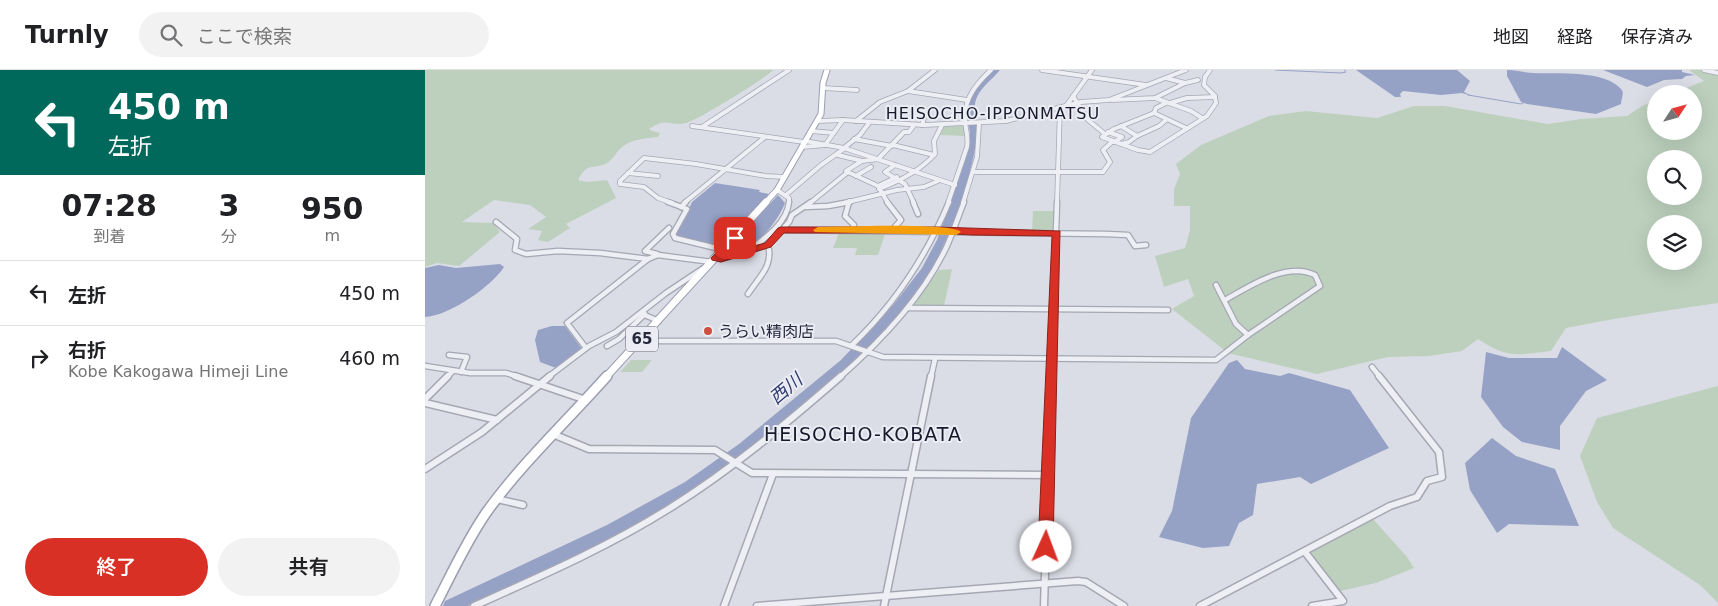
<!DOCTYPE html>
<html lang="ja">
<meta charset="utf-8">
<style>
body{margin:0;font-family:"DejaVu Sans","Noto Sans JP",sans-serif;background:#f2f2f2;color:#202124;height:100vh;display:flex;flex-direction:column;font-size:19px;white-space:nowrap}
*{box-sizing:border-box;margin:0}
p{font-size:16px;color:#757577}
.icon{flex:none;width:28px;height:28px;fill:none;stroke:currentColor;stroke-width:2;stroke-linecap:round;stroke-linejoin:round}
.map{position:relative;flex:1;overflow:hidden}
.sheet{display:flex;flex-direction:column;background:#fff;width:425px}
.sheet>*{flex:none}
.guide{background:#00695c;color:#fff;overflow:hidden}
.needle{width:32px;rotate:54deg}
.fabs{position:absolute;left:1222px;top:15px;display:grid;gap:10px}
.fabs a{display:grid;place-items:center;width:55px;height:55px;border-radius:50%;background:#fff;box-shadow:0 5px 20px #0002;font-size:25px}
.pin{position:absolute;display:grid;place-items:center;width:42px;height:42px;color:#fff;margin:-21px;border-radius:10px;box-shadow:0 2px 8px #0006}
.me{position:absolute;width:55px;margin:-28px;rotate:2deg;stroke-linejoin:round;filter:drop-shadow(0 0 4px #0008)}
.turn{display:flex;align-items:center;gap:18px;height:105px;padding:0 25px;font-size:22px}
.turn .icon{width:65px;height:65px;stroke-width:2.5}
.turn b{display:block;font-size:35px;line-height:42px}
.eta{display:flex;justify-content:space-evenly;align-items:center;height:85px;text-align:center}
.eta b{font-size:30px;font-weight:600;line-height:35px}
.primary-button{display:flex;gap:10px;margin-top:auto;padding:10px 25px}
.primary-button a{flex:1;height:58px;border-radius:30px;background:#d93025;color:#fff;font-size:20px;font-weight:600;line-height:58px;text-align:center}
.primary-button a+a{background:#f2f2f2;color:#202124}
ul{padding:0;list-style:none}
li{display:flex;align-items:center;gap:15px;height:65px;padding:0 25px;border-top:1px solid #e0e0e0}
li div{flex:1}
li b{display:block;font-size:19px}
li em{font-style:normal}
header{display:flex;align-items:center;gap:30px;box-sizing:border-box;height:70px;padding:0 25px;background:#fff;border-bottom:1px solid #e0e0e0}
header strong{font-size:24px}
nav{display:flex;gap:28px;margin-inline-start:auto;font-size:18px}
.search{width:350px;height:45px;background:#f2f2f2;display:flex;align-items:center;gap:12px;box-sizing:border-box;padding:0 18px;border-radius:28px;color:#757577;font-size:19px}
main{display:flex;flex:1;min-height:0}
.map>svg:first-child{display:block}
.green{fill:#bdd0bd;fill-rule:evenodd}
.water{fill:#96a1c6}
.lines{fill:none;stroke-linecap:round;stroke-linejoin:round}
.stream{stroke:#96a1c6;stroke-width:1}
.river{fill:#96a1c6;fill-rule:evenodd}
.minor-far2-casing{stroke:#a5a7b3;stroke-width:5.5}
.minor-far1-casing{stroke:#a5a7b3;stroke-width:7}
.minor-casing{stroke:#a5a7b3;stroke-width:9}
.primary-far2-casing{stroke:#9b9eb1;stroke-width:7}
.primary-far1-casing{stroke:#9b9eb1;stroke-width:9}
.primary-casing{stroke:#9b9eb1;stroke-width:12}
.minor-far2{stroke:#eeeff4;stroke-width:4}
.minor-far1{stroke:#eeeff4;stroke-width:4.5}
.minor{stroke:#eeeff4;stroke-width:6}
.primary-far2{stroke:#fff;stroke-width:5}
.primary-far1{stroke:#fff;stroke-width:7}
.primary{stroke:#fff;stroke-width:9}
.route{fill:#d93025;stroke:#8d1f18}
.slow{fill:#f59e0b}
.poi-dot{fill:#cc4f3f;stroke:#ebecf4;stroke-width:2}
.labels{text-anchor:middle;stroke-width:4;stroke-linejoin:round;paint-order:stroke}
.shield{fill:#ebecf4;stroke:#616373;stroke-width:1}
.shield-label{font-size:15px;font-weight:bold;fill:#26283c}
.far-quarter-label{font-size:16px;letter-spacing:1px;fill:#181a2c;stroke:#ebecf4}
.poi-label{font-size:16px;fill:#26283c;stroke:#ebecf4;text-anchor:start}
.water-label{font-size:18px;font-style:italic;fill:#313c6f;stroke:#ebecf4}
.quarter-label{font-size:19px;letter-spacing:1px;fill:#181a2c;stroke:#ebecf4}
</style>
<header>
<strong>Turnly</strong>
<div class="search"><svg class="icon" aria-label="search" viewBox="0 0 24 24"><circle cx="10" cy="10" r="6"/><path d="M15 15l6 6"/></svg>ここで検索</div>
<nav><a>地図</a><a>経路</a><a>保存済み</a></nav>
</header>
<main>
<section class="sheet">
<div class="guide">
<div class="turn"><svg class="icon" aria-label="left" viewBox="0 0 24 24"><path d="M17 20v-9H6M10 6l-5 5 5 5"/></svg><div><b>450 m</b>左折</div></div>
</div>
<div class="eta">
<div><b>07:28</b><p>到着</p></div>
<div><b>3</b><p>分</p></div>
<div><b>950</b><p>m</p></div>
</div>
<ul>
<li><svg class="icon" aria-label="left" viewBox="0 0 24 24"><path d="M17 20v-9H6M10 6l-5 5 5 5"/></svg><div><b>左折</b></div><em>450 m</em></li>
<li><svg class="icon" aria-label="right" viewBox="0 0 24 24"><path d="M7 20v-9h11M14 6l5 5-5 5"/></svg><div><b>右折</b><p>Kobe Kakogawa Himeji Line</p></div><em>460 m</em></li>
</ul>
<div class="primary-button"><a>終了</a><a>共有</a></div>
</section>
<div class="map">
<svg width="1293" height="536" viewBox="0 0 1293 536">
<rect width="100%" height="100%" fill="#dbdde6"/>
<g class="green">
<path d="M 0,0 L 348,0 C 343,7 270,52 261,53 C 244,57 243,46 224,59 L 227,61 L 235,63 L 233,67 C 217,69 204,69 193,81 C 190,85 186,91 182,93 C 169,100 163,91 153,110 L 162,112 L 182,110 L 191,128 L 141,154 L 145,158 L 123,172 L 113,170 L 117,161 L 103,159 L 121,147 L 105,135 L 69,130 L 37,152 L 68,153 L 75,162 L 34,196 L 12,193 L 0,197 Z"/>
<path d="M 1264,0 L 1293,0 L 1293,233 C 1242,240 1192,248 1141,258 L 1126,281 C 1092,285 1083,289 1053,269 L 1037,281 L 1004,286 L 963,287 L 892,304 L 803,283 L 747,239 L 769,226 L 763,209 L 739,217 L 730,186 L 760,178 L 765,160 L 765,136 L 749,136 L 749,119 L 755,104 L 751,94 L 776,75 L 844,46 L 881,41 L 952,48 L 989,36 L 1020,36 L 1123,54 L 1156,49 L 1202,46 L 1217,36 L 1231,30 L 1231,61 L 1269,61 L 1269,24 L 1246,24 L 1279,11 ZM 1231,89 L 1269,89 L 1269,126 L 1231,126 ZM 1231,154 L 1269,154 L 1269,191 L 1231,191 Z"/>
<polygon points="538,55 541,66 515,65 519,57"/>
<polygon points="608,141 630,141 629,161 607,161"/>
<polygon points="417,161 461,161 453,185 430,185 432,178 408,178 414,163"/>
<polygon points="527,199 519,236 487,237 514,200"/>
<polygon points="206,290 227,290 217,302 195,302"/>
<polygon points="1293,316 1293,533 1275,515 1188,458 1172,432 1155,386 1172,348"/>
<polygon points="948,449 982,487 989,498 951,513 915,521 884,483"/>
</g>
<g class="water">
<polygon points="931,0 1032,0 1045,11 1039,22 1047,26 1037,23 1016,25 978,21 975,24 976,27 970,27"/>
<path d="M 1082,0 C 1092,0 1100,3 1109,3 C 1133,4 1180,0 1196,19 C 1200,23 1196,29 1196,34 L 1171,44 L 1102,34 L 1096,32 L 1082,6 Z"/>
<polygon points="1178,0 1257,0 1257,2 1270,5 1261,6 1257,9 1239,10 1222,17"/>
<polygon points="290,113 335,120 334,122 344,124 298,177 253,167 251,161 253,156 261,146 267,132"/>
<path d="M 353,125 L 360,133 C 353,151 337,170 320,180 C 314,184 304,185 297,186 Z"/>
<path d="M 75,194 L 79,197 C 67,216 24,246 0,247 L 0,198 L 14,195 L 31,198 Z"/>
<polygon points="127,256 140,256 157,279 131,298 115,292 110,270 113,260"/>
<polygon points="1137,277 1182,310 1161,321 1135,356 1135,380 1097,372 1078,357 1056,327 1061,282 1084,288 1132,288"/>
<polygon points="812,290 820,299 855,306 864,303 925,320 964,378 886,414 875,407 832,414 828,445 814,453 804,476 778,478 734,467 747,441 766,348 804,293"/>
<polygon points="1067,368 1091,386 1130,399 1154,456 1084,454 1072,463 1045,420 1040,393"/>
</g>
<g class="lines">
<g class="stream">
<polyline points="850,0 916,3 921,2 919,0"/>
<polyline points="1043,25 1096,34 1100,32"/>
</g>
<path class="river" d="M 568,0 L 575,0 C 568,9 557,16 552,27 C 546,40 554,53 552,66 C 547,107 527,163 507,198 C 478,247 433,288 390,325 C 352,358 314,391 271,419 C 202,465 118,500 43,536 L 18,536 L 20,531 L 182,455 L 260,412 L 314,374 L 416,290 L 469,234 L 497,198 L 512,170 L 540,91 L 545,63 L 541,38 L 544,27 L 552,15 Z"/>
<g class="minor-far2-casing">
<g id="minor-far2">
<polyline points="617,0 721,15"/>
<polyline points="785,0 780,7 779,15 790,26"/>
<polyline points="1279,0 1293,3"/>
<polyline points="741,8 760,13"/>
<polyline points="398,18 432,20"/>
<polyline points="483,21 542,30"/>
<polyline points="648,26 663,50 680,64"/>
<polyline points="730,28 766,41 777,48"/>
<polyline points="687,30 730,28 760,13 773,10"/>
<polyline points="741,33 731,38 729,43 689,59 677,67 713,80 725,82 782,46 791,33 790,27"/>
<polyline points="745,33 762,28 790,27"/>
<polyline points="641,36 667,0"/>
<polyline points="729,43 761,58"/>
<polyline points="393,51 418,50 499,55 581,51 656,32 684,30 761,0"/>
<polyline points="431,51 455,32 483,21 510,0"/>
<polyline points="497,55 500,45"/>
<polyline points="267,56 379,72"/>
<polyline points="696,56 712,66 704,72 696,74"/>
<polyline points="277,57 364,0"/>
<polyline points="386,61 409,63"/>
<polyline points="683,62 697,67 689,72"/>
<polyline points="712,66 734,56 741,50"/>
<polyline points="429,69 467,76"/>
<polyline points="380,71 419,78 530,115"/>
<polyline points="400,75 418,50"/>
<polyline points="468,75 509,85"/>
<polyline points="377,77 401,75"/>
<polyline points="419,78 435,65 444,53"/>
<polyline points="413,85 437,91 454,89"/>
<polyline points="454,88 479,62 484,62 489,55"/>
<polyline points="470,95 460,102 480,114 489,133"/>
<polyline points="421,101 437,91"/>
<polyline points="548,102 678,102 685,92 678,80 687,72"/>
<polyline points="203,103 233,106"/>
<polyline points="431,106 446,97"/>
<polyline points="453,116 472,107"/>
<path d="M 454,119 C 475,111 495,101 510,84 L 509,71 L 517,55"/>
<polyline points="352,120 364,128 364,133"/>
<polyline points="361,125 396,95 420,78"/>
<polyline points="247,133 233,128 219,117 195,114 195,111 219,88 271,94 341,106 360,107"/>
<polyline points="259,133 340,67"/>
<polyline points="385,133 423,102 453,116 463,133"/>
<polyline points="419,133 472,120 499,117 513,111"/>
<polyline points="423,133 424,131"/>
<path d="M 523,133 L 542,77 C 544,66 540,59 540,49 C 539,28 552,13 566,0"/>
<polyline points="538,133 552,87 554,54"/>
<polyline points="632,133 635,38"/>
</g>
</g>
<g class="minor-far1-casing">
<g id="minor-far1">
<polyline points="243,132 262,139 248,164 250,168 299,180"/>
<polyline points="424,132 420,146 429,155 427,160"/>
<polyline points="462,132 476,150 467,160"/>
<polyline points="488,132 493,144"/>
<polyline points="256,137 261,132"/>
<polyline points="380,137 403,136 425,132"/>
<polyline points="71,152 92,169 90,180 101,184 133,181 175,183 223,189 233,185 287,192"/>
<polyline points="356,160 681,164 703,165 710,176 721,175"/>
<path d="M 327,178 C 342,167 362,152 364,132"/>
<polyline points="232,184 220,181 244,158"/>
<polyline points="291,188 296,189 343,175 364,152 367,145 386,132"/>
<polyline points="791,215 811,254 823,265"/>
<path d="M 323,224 C 333,208 349,196 343,175"/>
<polyline points="483,238 743,240"/>
<polyline points="217,244 234,251"/>
<path d="M 216,271 L 411,271 L 458,287 L 791,290 L 823,265 L 895,216 L 890,205 C 862,191 825,216 800,230"/>
<path d="M 427,275 C 470,234 501,187 524,132"/>
<polyline points="182,276 194,269 220,244"/>
<polyline points="161,278 142,253 223,189"/>
<polyline points="24,285 42,287 36,302"/>
<polyline points="0,296 45,303 81,303 94,307"/>
<polyline points="947,297 955,307"/>
<polyline points="22,307 28,301"/>
<polyline points="123,307 164,276 191,262 241,223 277,199"/>
<path d="M 415,307 C 456,271 497,228 521,178 C 528,163 533,147 539,132"/>
<polyline points="506,307 510,289"/>
<polyline points="626,307 632,132"/>
</g>
</g>
<g class="minor-casing">
<g id="minor">
<polyline points="90,306 161,330"/>
<polyline points="0,329 23,306"/>
<polyline points="0,333 72,350"/>
<polyline points="130,365 164,379 290,380 327,403 623,405"/>
<polyline points="0,399 57,362 125,306"/>
<polyline points="72,429 98,435"/>
<polyline points="880,482 918,531 887,536"/>
<path d="M 49,536 C 116,506 183,477 245,438 C 306,400 362,353 416,306"/>
<polyline points="299,536 348,404"/>
<polyline points="332,536 653,511 661,512 699,536"/>
<polyline points="459,536 506,306"/>
<polyline points="619,536 626,306"/>
<polyline points="775,536 965,436 992,427 1002,411 1017,407 1014,382 954,306"/>
</g>
</g>
<g class="primary-far2-casing">
<polyline id="primary-far2" points="340,133 352,120 396,44 398,13 402,0"/>
</g>
<g class="primary-far1-casing">
<polyline id="primary-far1" points="181,307 341,132"/>
</g>
<g class="primary-casing">
<path id="primary" d="M 10,536 C 26,505 41,472 61,443 C 95,395 143,350 182,306"/>
</g>
<use href="#minor-far2" class="minor-far2"/>
<use href="#minor-far1" class="minor-far1"/>
<use href="#minor" class="minor"/>
<use href="#primary-far2" class="primary-far2"/>
<use href="#primary-far1" class="primary-far1"/>
<use href="#primary" class="primary"/>
</g>
<polygon class="route" points="356,157 512,157 635,161 628,477 626,482 621,484 616,482 613,477 627,166 547,165 512,163 359,163 346,177 296,192 287,190 286,188 307,166 310,165 315,168 300,184 340,173 353,158"/>
<path class="slow" d="M 393,157 C 415,157 526,152 536,162 L 531,165 L 390,162 L 388,160 Z"/>
<circle class="poi-dot" cx="283" cy="261" r="5"/>
<g class="labels">
<rect class="shield" x="201" y="256.5" width="32" height="25" rx="4"/>
<g class="shield-label">
<text x="217" y="274">65</text>
</g>
<g class="far-quarter-label">
<text x="568" y="49">HEISOCHO-IPPONMATSU</text>
</g>
<g class="poi-label">
<text x="293" y="267">うらい精肉店</text>
</g>
<g class="water-label">
<text transform="translate(361 319) rotate(-40)" y="6">西川</text>
</g>
<g class="quarter-label">
<text x="438" y="371">HEISOCHO-KOBATA</text>
</g>
</g>
</svg>
<div class="fabs">
<a><svg class="needle" viewBox="-14 -14 28 28"><path d="M0-13l5 13h-10z" fill="#e53935"/><path d="M0 13l5-13h-10z" fill="#757577"/></svg></a>
<a><svg class="icon" aria-label="search" viewBox="0 0 24 24"><circle cx="10" cy="10" r="6"/><path d="M15 15l6 6"/></svg></a>
<a><svg class="icon" aria-label="layers" viewBox="0 0 24 24"><path d="M12 4l9 5-9 5-9-5zM3 14l9 5 9-5"/></svg></a>
</div>
<div class="pin" style="left:310px;top:168px;background:#d93025"><svg class="icon" aria-label="arrive" viewBox="0 0 24 24"><path d="M6 21V4h12l-3 4 3 4H6"/></svg></div>
<svg class="me" style="left:621px;top:477px" viewBox="-20 -20 40 40"><circle r="19" fill="#fff"/><path d="M0-13L10 11 0 6-10 11z" fill="#d93025"/></svg>
</div>
</main>
